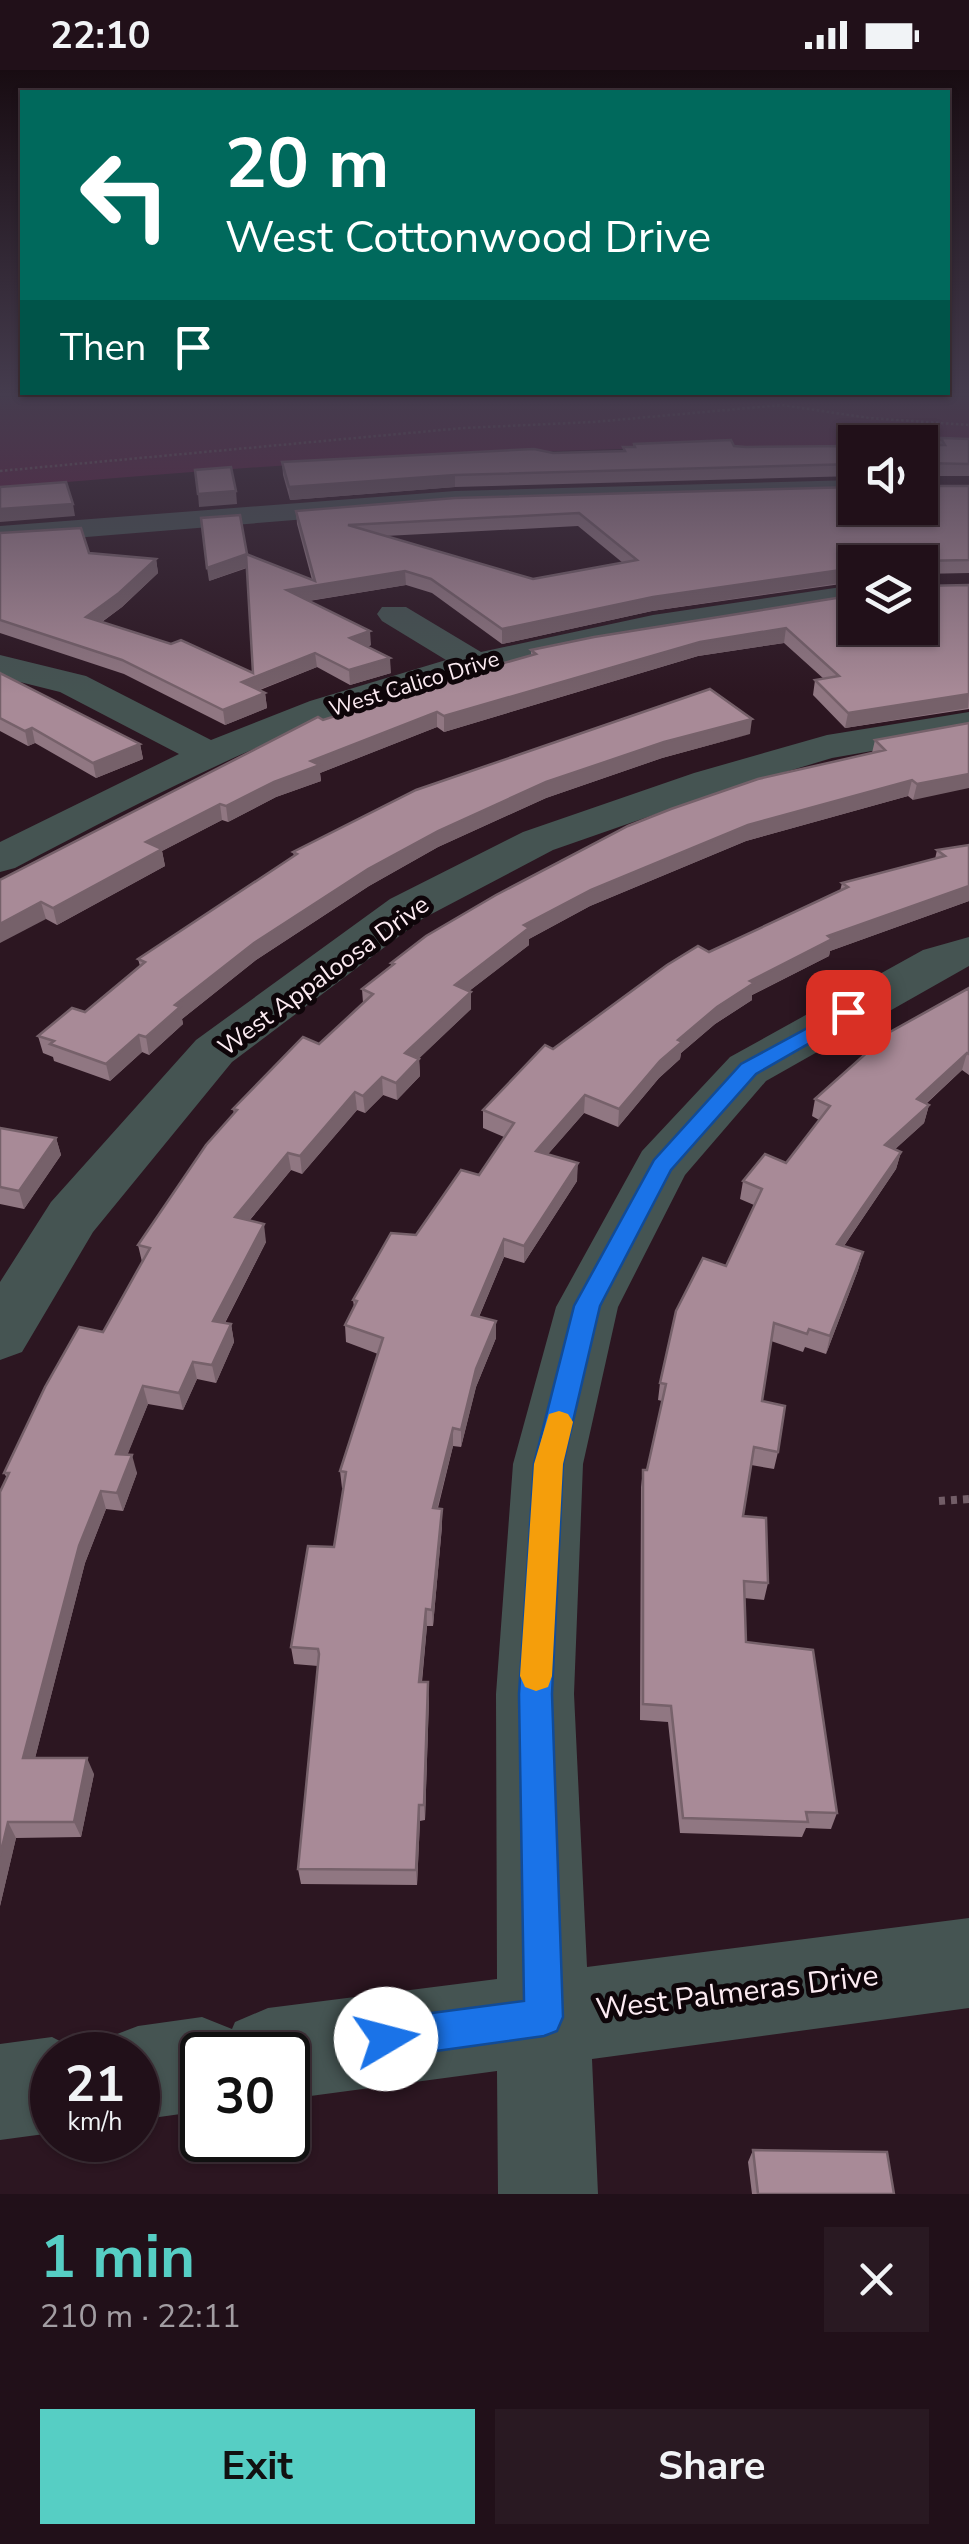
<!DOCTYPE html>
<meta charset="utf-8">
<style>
body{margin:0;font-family:"Nunito Sans",sans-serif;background:#291922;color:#f1f3f6;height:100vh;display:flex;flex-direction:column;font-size:38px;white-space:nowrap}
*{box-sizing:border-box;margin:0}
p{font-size:32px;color:#a29da2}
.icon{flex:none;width:55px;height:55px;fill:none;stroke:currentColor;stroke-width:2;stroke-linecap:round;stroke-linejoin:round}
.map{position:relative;height:2124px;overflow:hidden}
.details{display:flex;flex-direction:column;background:#211019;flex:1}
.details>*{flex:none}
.banner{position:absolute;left:20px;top:20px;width:930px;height:305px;border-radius:0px;box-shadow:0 2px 8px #0004,0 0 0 2px #3e3038;background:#00695c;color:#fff;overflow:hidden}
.buttons{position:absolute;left:838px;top:355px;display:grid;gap:20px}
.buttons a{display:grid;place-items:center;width:100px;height:100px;border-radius:0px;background:#211019;box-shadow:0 2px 8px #0004,0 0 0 2px #3e3038;font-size:50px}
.speed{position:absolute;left:30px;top:1962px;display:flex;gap:20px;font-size:50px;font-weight:700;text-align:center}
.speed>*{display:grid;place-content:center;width:130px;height:130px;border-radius:50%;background:#211019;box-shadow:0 2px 8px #0004,0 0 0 2px #3e3038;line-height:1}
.speed small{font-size:25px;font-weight:400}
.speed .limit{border:5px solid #111;border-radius:15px;background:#fff;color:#111}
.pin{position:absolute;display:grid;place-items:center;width:85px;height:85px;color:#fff;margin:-42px;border-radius:20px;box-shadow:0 5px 15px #0006}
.me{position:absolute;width:110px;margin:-55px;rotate:82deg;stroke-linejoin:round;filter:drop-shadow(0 0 8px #0008)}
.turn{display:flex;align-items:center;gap:35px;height:210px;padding:0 40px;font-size:45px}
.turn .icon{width:130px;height:130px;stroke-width:2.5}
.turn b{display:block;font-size:70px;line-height:85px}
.then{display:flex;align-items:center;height:95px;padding:0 40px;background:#0003;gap:20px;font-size:38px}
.round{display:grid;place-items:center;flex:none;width:105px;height:105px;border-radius:0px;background:#291922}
.head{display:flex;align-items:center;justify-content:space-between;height:170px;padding:0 40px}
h1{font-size:60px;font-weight:700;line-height:75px;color:#56cec4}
.cta{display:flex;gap:20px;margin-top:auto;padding:20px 40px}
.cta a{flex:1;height:115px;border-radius:0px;background:#56cec4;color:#111;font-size:40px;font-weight:700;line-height:115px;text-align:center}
.cta a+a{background:#291922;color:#f1f3f6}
.status{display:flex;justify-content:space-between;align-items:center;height:70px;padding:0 50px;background:#211019;direction:ltr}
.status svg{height:28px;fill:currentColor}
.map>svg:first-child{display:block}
.green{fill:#5f1b41}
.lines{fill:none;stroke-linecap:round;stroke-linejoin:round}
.path-far1{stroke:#725d67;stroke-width:2.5;stroke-dasharray:2.5 2.5;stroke-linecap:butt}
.path{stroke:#725d67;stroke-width:8;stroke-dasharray:6 6;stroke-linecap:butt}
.minor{fill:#455452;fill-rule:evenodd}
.wall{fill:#907782;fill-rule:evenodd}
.shaded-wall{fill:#76616a}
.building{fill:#a88a97;stroke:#76616a;stroke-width:2.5;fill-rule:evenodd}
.route{fill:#1a73e8;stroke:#114b97;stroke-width:2.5}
.slow{fill:#f59e0b}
.labels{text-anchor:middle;stroke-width:10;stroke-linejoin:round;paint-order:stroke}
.far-street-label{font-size:22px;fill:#fcebf2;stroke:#0e0509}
.street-label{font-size:25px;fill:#fcebf2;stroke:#0e0509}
.near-street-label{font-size:30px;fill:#fcebf2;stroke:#0e0509}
</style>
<div class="status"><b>22:10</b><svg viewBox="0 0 49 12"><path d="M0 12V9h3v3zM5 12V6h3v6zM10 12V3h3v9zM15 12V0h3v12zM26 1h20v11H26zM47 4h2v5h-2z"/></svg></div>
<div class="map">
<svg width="969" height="2124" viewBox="0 0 969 2124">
<rect width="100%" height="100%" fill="#2c1621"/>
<path class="green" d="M 0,327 L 969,327 L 969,376 L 855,372 L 855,376 C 569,375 284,392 0,418 Z"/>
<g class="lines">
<polyline class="path-far1" points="0,401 463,358 593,352 782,335 869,348 969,355"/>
<polyline class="path" points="939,1431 969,1429"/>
<g class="minor">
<polygon points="855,410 855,426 455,437 0,474 0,456 455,421"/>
<path d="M 855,515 L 855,535 C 679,558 505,588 337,646 C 225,686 120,743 15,798 L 0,802 L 0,772 L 179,684 L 60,622 L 0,607 L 0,585 L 86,606 L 211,670 L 310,631 L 446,590 L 382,551 L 377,544 L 382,537 L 406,537 L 481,582 L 653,545 Z"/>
<polygon points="969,642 969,664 832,688 722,721 553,780 422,849 232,992 93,1162 22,1282 0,1290 0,1212 51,1132 196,970 390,829 523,762 694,703 827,665"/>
<polygon points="969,867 969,896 766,1011 685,1105 618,1237 583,1394 574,1624 587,1897 969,1848 969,1938 592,1989 598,2124 498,2124 497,2001 288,2029 288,1985 202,1985 202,2041 138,2050 138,1985 98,1985 104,1969 138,1956 202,1947 232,1959 235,1952 268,1938 497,1909 496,1624 513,1394 556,1237 642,1081 730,987 923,880"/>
<polygon points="52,1967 87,1985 52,1985 52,2063 0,2070 0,1974"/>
</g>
</g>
<g class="wall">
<polygon points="941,368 969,369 969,406 920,406 920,375 939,375"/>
<polygon points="634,374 746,377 855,376 855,406 455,417 290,430 283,405 282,392 623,381 623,377 633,377"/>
<path d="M 922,416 L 969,416 L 969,503 L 920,504 L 920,516 L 969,515 L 969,639 L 845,658 L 813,625 L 815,610 L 824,609 L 784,573 L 698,586 L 444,662 L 437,657 L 320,703 L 321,711 L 276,727 L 228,752 L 222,750 L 162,781 L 165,796 L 57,855 L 46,849 L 0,810 L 323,650 L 386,630 L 385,619 L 436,612 L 531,585 L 531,580 L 855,525 L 920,558 L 855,492 L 855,512 L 652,541 L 502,574 L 432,523 L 406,515 L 309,531 L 371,575 L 367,577 L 391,603 L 350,615 L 317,597 L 260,620 L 265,623 L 267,638 L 225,655 L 124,604 L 0,563 L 0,463 L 89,483 L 156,489 L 158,503 L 122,537 L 102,552 L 253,603 L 247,498 L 209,511 L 247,485 L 312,510 L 297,454 L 296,441 ZM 578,456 L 623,493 L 533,509 L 385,466 Z"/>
<polygon points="0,603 140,674 143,689 96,708 35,673 28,676 0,661"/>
<polygon points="969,653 913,730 908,726 746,771 590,836 529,869 529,875 469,921 471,939 419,988 420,1006 397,1030 383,1025 365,1043 357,1040 302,1104 291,1100 250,1150 266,1172 225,1253 231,1254 234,1272 216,1313 197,1309 183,1340 148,1334 127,1385 137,1403 123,1441 106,1439 85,1493 35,1688 94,1704 81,1767 16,1768 0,1836 0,1422 7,1408 4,1403 103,1262 142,1192 138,1175 234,1044 233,1039 319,974 363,933 362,919 391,897 391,893 872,683 875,670"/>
<polygon points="750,664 662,688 546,728 438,777 369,816 256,890 182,949 183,954 149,985 142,982 110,1011 54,991 53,987 43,983 38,966 85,942 140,896 138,889 294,786 293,782"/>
<polygon points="969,775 969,831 830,881 829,886 752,925 752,930 715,954 681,983 680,989 659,1008 618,1057 584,1043 548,1084 577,1111 524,1193 504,1187 479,1247 496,1251 496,1268 476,1317 461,1377 453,1376 438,1438 442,1456 433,1556 427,1556 422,1612 429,1629 425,1750 420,1751 417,1815 301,1814 298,1799 318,1596 294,1594 291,1577 334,1477 344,1418 342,1418 340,1401 378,1284 346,1272 345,1255 354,1237 353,1230 416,1165 479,1105 504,1067 483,1058 483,1040 553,979 709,882 840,821 842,813 935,789 937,780"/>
<polygon points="969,918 969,1005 962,1000 926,1034 929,1035 924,1053 895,1079 901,1082 896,1099 844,1176 863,1182 858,1200 826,1284 805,1277 803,1282 771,1271 762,1331 778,1382 774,1399 751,1395 743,1446 768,1513 764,1530 744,1528 746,1572 837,1743 831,1759 806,1758 802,1767 680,1763 668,1652 640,1650 641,1417 643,1400 647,1400 662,1331 658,1330 660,1313 726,1196 754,1135 740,1129 743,1111 786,1093 819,1050 812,1046 815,1029"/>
<polygon points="0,1058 56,1068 61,1085 24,1139 0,1134"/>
<polygon points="753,2080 894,2124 752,2124 748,2092"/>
</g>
<g class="shaded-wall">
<polygon points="455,405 455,417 290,430 289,417"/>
<polygon points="236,421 237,434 199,437 198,424"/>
<polygon points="73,434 75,446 0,452 0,439"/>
<polygon points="247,484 248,497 209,511 207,498"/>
<polygon points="156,489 158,503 122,537 89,561 86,547"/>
<polygon points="855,498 854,511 652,541 502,574 502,559 653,527"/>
<polygon points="405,501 406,515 289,534 287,520"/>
<polygon points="786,558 784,573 698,586 444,662 444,646 700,572"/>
<polygon points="370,561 371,575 351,582 350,568"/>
<polygon points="315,583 317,597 243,626 242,612"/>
<polygon points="390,588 391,603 350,615 349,600"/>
<polygon points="265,623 267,638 225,655 223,640"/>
<polygon points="969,624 968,638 845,658 848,643"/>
<polygon points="437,642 437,657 320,703 321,711 276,727 228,752 226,736 311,691"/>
<polygon points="752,649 750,664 662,688 546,728 438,777 369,816 256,890 182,949 183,954 149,985 146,967 175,935 254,873 368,799 438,761 546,712 664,672"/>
<polygon points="32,658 35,673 28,676 25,661"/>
<polygon points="140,674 143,689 96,708 93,693"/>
<polygon points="969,704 969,718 913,730 917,714"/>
<polygon points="912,710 908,726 746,771 590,836 529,869 529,875 455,932 455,915 524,855 591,820 748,755"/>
<polygon points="220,734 222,750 162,781 165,796 57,855 53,838 146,772"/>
<polygon points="969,816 969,831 830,881 829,886 752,925 752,930 715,954 681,983 680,989 659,1008 618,1057 619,1039 678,970 750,911 828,866"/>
<polygon points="41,832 46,849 0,873 0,854"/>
<polygon points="471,922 471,939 406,1001 405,983"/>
<polygon points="139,965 142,982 110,1011 106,994"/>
<polygon points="967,983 962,1000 912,1046 917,1029"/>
<polygon points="419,989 420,1006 397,1030 396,1013"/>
<polygon points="382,1007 383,1025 365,1043 363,1026"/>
<polygon points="355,1022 357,1040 302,1104 300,1086"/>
<polygon points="585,1025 584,1043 536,1098 536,1081"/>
<polygon points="929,1035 924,1053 880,1093 885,1075"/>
<polygon points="56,1068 61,1085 24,1139 19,1121"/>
<polygon points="901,1082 896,1099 833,1192 837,1174"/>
<polygon points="288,1083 291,1100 238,1164 235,1147"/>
<polygon points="578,1093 577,1111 524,1193 524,1176"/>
<polygon points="264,1154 266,1172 217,1268 213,1251"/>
<polygon points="504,1169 504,1187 472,1263 472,1245"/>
<polygon points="863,1182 858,1200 826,1284 830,1266"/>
<polygon points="496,1251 496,1268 476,1317 461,1377 461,1360 476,1299"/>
<polygon points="231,1254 234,1272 216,1313 212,1295"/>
<polygon points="193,1292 197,1309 183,1340 179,1323"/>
<polygon points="143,1316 148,1334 121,1401 116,1384"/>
<polygon points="453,1358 453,1376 433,1455 433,1438"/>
<polygon points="132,1385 137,1403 123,1441 117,1423"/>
<polygon points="101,1421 106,1439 85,1493 31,1704 23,1688 79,1476"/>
<polygon points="442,1439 442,1456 433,1556 432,1540"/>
<polygon points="426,1539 427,1556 420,1629 419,1612"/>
<polygon points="428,1612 429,1629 425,1750 424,1735"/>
<polygon points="87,1688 94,1704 81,1767 74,1752"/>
<polygon points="419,1735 420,1751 417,1815 416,1800"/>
<polygon points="8,1752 16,1768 0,1836 0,1786"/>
</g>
<g class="building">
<polygon points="941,368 969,369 969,394 922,393 920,405 920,375 945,375"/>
<polygon points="731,370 734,376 746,377 855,376 855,394 455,405 289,417 282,392 534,379 553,383 625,381 623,377 635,377 634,374"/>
<polygon points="231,397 236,421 198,424 195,400"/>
<polygon points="66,412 73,434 0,439 0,417"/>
<path d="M 920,414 L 922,416 L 969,416 L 969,490 L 920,491 L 920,516 L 969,515 L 969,624 L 848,643 L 815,610 L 839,606 L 786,558 L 700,572 L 444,646 L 437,642 L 311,691 L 320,695 L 274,712 L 226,736 L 220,734 L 146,772 L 162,779 L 53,838 L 41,832 L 0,854 L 0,810 L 318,647 L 323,650 L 399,626 L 385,619 L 427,607 L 436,612 L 536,584 L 531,580 L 594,567 L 855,525 L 855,558 L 920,558 L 920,492 L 855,492 L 855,498 L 653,527 L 502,559 L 431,509 L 405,501 L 287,520 L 370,561 L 350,568 L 390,588 L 349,600 L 315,583 L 242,612 L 265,623 L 223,640 L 122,590 L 0,550 L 0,463 L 81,458 L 89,483 L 156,489 L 119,523 L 86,547 L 171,574 L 181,570 L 253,603 L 246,484 L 315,511 L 296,441 L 455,428 L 855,417 L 855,438 L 920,438 ZM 579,443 L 637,490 L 533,509 L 348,455 Z"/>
<polygon points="240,445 247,484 207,498 201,448"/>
<polygon points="0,603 140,674 93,693 32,658 25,661 0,648"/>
<polygon points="710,619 752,649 664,672 546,712 438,761 368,799 254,873 175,935 180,937 146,967 139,965 106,994 50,974 54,971 38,966 72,938 85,942 145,892 138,889 297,784 293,782 416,720"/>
<polygon points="969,653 969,704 917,714 912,710 748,755 591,820 524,855 529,858 455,915 471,922 405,983 419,989 396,1013 382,1007 363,1026 355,1022 300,1086 288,1083 235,1147 264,1154 213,1251 231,1254 212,1295 193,1292 179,1323 143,1316 116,1384 132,1385 117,1423 101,1421 79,1476 23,1688 87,1688 74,1752 8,1752 0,1786 0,1422 9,1403 4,1403 45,1317 79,1257 103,1262 150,1178 138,1175 206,1075 237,1040 233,1039 303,967 319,974 373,924 362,919 394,894 391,893 426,866 496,825 628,756 671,739 758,709 885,680 875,670"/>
<polygon points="969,775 969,816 828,866 832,869 750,911 754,913 717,937 678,970 682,972 660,991 619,1039 585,1025 536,1081 578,1093 524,1176 504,1169 472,1245 496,1251 476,1299 461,1360 453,1358 433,1438 442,1439 432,1540 426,1539 419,1612 428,1612 424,1735 419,1735 416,1800 298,1799 319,1584 318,1579 291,1577 308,1476 334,1477 346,1402 340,1401 383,1268 345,1255 357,1231 353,1230 391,1163 416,1165 461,1100 479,1105 514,1053 483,1040 545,975 553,979 667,895 698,876 709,882 848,817 842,813 945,786 937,780"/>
<polygon points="969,918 969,984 967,983 917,1029 929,1035 885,1075 901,1082 837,1174 863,1182 830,1266 809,1259 807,1264 774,1253 762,1331 785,1336 778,1382 754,1377 743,1446 766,1448 768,1513 744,1511 746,1572 813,1580 837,1743 806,1742 808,1752 683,1748 671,1636 643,1634 643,1400 647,1400 666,1314 660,1313 676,1241 703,1188 726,1196 762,1119 743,1111 765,1084 786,1093 830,1036 815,1029 890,962"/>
<polygon points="0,1058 56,1068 19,1121 0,1117"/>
<polygon points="753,2080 887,2082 894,2124 758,2124"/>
</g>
<linearGradient id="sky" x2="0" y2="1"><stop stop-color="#180c12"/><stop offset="0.52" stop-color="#453c4e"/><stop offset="1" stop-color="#453c4e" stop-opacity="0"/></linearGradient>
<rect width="969" height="624" fill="url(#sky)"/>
<polygon class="route" points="848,936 858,942 855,947 756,1004 671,1100 600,1236 563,1394 552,1624 563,1947 557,1961 544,1966 386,1988 372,1982 367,1969 372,1955 386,1949 524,1931 519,1624 534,1394 574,1236 654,1090 741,994"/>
<polygon class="slow" points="559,1341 568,1344 573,1352 563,1394 552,1606 548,1617 536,1621 525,1617 520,1606 534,1394 549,1344"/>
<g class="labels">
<g class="far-street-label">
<text transform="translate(414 613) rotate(-17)" y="8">West Calico Drive</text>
</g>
<g class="street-label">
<text transform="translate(323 905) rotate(-36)" y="9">West Appaloosa Drive</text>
</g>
<g class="near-street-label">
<text transform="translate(737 1922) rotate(-7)" y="10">West Palmeras Drive</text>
</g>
</g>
</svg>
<div class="buttons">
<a><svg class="icon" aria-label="sound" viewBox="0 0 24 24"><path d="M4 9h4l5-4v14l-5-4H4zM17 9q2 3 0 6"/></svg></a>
<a><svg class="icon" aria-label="layers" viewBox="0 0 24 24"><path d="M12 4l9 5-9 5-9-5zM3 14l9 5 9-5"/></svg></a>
</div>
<div class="speed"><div>21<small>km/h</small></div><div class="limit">30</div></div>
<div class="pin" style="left:848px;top:942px;background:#d93025"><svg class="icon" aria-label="arrive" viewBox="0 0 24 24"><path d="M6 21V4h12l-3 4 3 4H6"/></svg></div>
<svg class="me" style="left:386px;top:1969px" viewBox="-20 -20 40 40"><circle r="19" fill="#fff"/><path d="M0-13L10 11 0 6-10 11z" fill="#1a73e8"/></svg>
<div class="banner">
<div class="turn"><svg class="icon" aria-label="left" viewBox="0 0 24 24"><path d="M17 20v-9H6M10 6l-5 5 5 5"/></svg><div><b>20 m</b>West Cottonwood Drive</div></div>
<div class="then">Then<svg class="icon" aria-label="arrive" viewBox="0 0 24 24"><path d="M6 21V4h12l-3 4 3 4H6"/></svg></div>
</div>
</div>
<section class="details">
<div class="head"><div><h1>1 min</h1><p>210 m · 22:11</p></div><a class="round"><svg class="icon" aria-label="close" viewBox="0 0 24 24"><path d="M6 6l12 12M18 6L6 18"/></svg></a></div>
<div class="cta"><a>Exit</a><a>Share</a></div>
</section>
